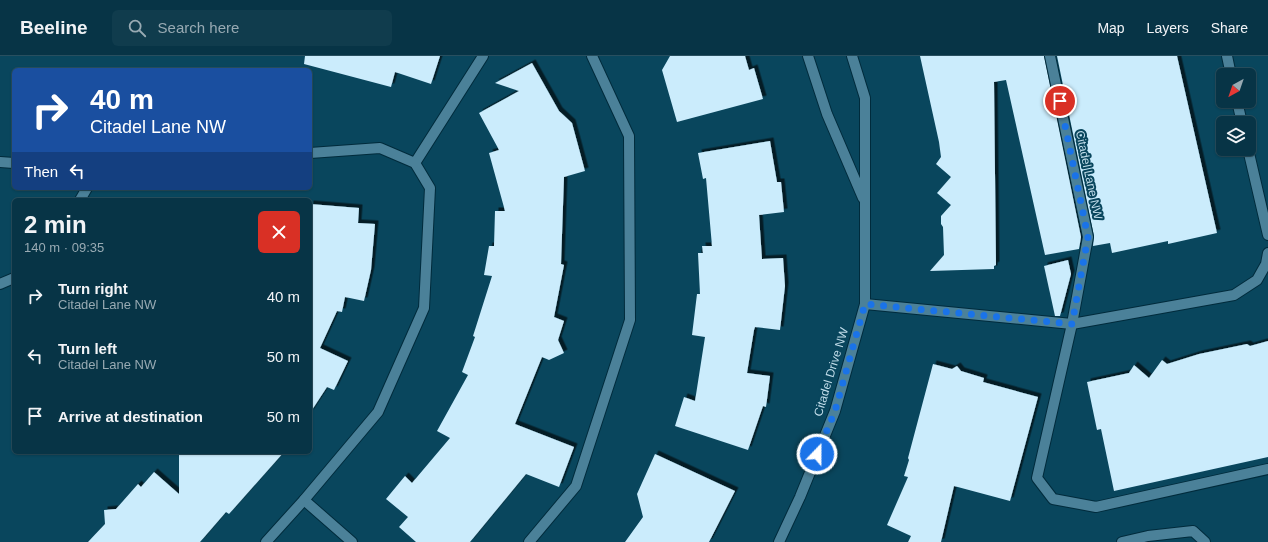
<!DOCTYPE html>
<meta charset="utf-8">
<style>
body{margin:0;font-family:Helvetica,sans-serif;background:#103c4d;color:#f1f3f6;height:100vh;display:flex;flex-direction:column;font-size:15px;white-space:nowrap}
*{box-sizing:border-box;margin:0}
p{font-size:13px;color:#98aab3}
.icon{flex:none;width:22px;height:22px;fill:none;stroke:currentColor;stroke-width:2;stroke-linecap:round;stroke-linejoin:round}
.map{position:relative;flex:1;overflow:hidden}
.side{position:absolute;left:12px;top:142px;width:300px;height:256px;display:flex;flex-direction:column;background:#073446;border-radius:6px;box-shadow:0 1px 3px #0004,0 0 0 1px #284f5f}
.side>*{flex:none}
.hud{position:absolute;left:12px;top:12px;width:300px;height:122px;border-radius:6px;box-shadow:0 1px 3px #0004,0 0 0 1px #284f5f;background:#1a4fa0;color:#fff;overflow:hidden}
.needle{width:26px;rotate:220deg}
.tools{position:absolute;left:1216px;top:12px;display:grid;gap:8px}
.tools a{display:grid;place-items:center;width:40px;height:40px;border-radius:6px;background:#073446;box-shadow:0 1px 3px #0004,0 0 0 1px #284f5f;font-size:20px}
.pin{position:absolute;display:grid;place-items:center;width:34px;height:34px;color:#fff;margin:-17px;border:2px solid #fff;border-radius:50%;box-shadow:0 1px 4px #0007}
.me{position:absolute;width:44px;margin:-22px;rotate:22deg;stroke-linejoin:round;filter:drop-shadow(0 0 3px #0008)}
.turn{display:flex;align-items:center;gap:14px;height:84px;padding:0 12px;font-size:18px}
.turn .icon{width:52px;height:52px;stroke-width:2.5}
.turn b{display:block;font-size:28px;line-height:34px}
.then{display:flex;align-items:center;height:38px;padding:0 12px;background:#0003;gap:8px;font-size:15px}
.round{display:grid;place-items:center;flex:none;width:42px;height:42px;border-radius:6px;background:#103c4d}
.overview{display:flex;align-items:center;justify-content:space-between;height:68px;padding:0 12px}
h1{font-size:24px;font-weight:700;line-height:30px}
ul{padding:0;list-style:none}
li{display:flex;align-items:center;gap:12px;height:60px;padding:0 12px}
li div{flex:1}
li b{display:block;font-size:15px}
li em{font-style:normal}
header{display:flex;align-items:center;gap:24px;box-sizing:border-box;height:56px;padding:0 20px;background:#073446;border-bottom:1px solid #284f5f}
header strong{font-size:19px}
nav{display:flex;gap:22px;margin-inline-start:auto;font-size:14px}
.search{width:280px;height:36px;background:#103c4d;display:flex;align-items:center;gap:10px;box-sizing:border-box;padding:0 14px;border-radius:6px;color:#98aab3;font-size:15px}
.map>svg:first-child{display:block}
.building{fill:#cbecfc;filter:url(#shadow)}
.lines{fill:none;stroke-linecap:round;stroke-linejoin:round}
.lane-casing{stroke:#002b3c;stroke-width:12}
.street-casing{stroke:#002b3c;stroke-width:12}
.secondary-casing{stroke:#002b3c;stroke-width:12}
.lane{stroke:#4b8199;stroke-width:10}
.street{stroke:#4b8199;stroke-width:10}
.secondary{stroke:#4b8199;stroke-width:10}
.route{stroke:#1a73e8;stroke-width:7;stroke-dasharray:0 12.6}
.labels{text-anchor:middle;stroke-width:4;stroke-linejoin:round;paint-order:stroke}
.street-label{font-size:12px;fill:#c0dce9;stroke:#09465d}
</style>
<header>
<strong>Beeline</strong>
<div class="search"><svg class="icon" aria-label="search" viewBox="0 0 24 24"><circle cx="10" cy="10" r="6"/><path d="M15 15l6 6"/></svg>Search here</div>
<nav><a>Map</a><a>Layers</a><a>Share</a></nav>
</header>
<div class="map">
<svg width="1268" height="486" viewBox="0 0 1268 486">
<defs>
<filter id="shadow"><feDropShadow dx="3.5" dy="-3.5" stdDeviation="0" flood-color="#0009"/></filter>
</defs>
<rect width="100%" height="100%" fill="#09465d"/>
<g class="building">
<polygon points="305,0 440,0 431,28 395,16 391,31 304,8"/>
<polygon points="670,0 745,0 749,14 754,12 763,43 677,66 662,14"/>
<polygon points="920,0 1044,0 1081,181 1079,193 1045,199 1006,24 994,26 996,209 994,210 994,213 930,215 944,199 943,171 941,168 941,160 951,149 937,137 951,121 936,108 941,101 939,86"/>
<polygon points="1057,0 1177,0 1217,177 1168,188 1168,185 1112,197 1110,187 1093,190 1094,180"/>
<polygon points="532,7 559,55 572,67 585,115 564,121 561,208 564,209 554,261 564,265 558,284 564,297 549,304 542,301 515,368 574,391 559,431 526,418 470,486 416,486 399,471 408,461 386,443 405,420 412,427 450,382 437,375 468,319 462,316 475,281 473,280 492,220 484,219 489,190 494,190 495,155 505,155 489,97 499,94 479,57 519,35 495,27"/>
<polygon points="770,85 777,126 781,126 784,156 759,159 762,203 783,202 785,230 780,274 755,271 754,274 747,317 770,320 766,351 763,350 748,394 675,370 684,341 695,345 705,281 692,279 697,238 700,238 698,197 703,197 702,190 712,190 706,122 703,123 698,97"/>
<polygon points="310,148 359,152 358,167 375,168 371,214 364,245 345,241 342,256 337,255 320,292 348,305 334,334 327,331 310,357"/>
<polygon points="1068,204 1071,218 1060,260 1055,260 1044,210"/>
<polygon points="1268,285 1268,401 1114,435 1101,373 1097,374 1087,326 1129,317 1134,309 1149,322 1162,304 1167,308 1199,298 1247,288 1250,290"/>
<polygon points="933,308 952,313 957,310 961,315 984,322 983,326 1038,341 1010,445 954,430 941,486 908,486 911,480 887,469 908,421 904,420 909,404 908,402"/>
<polygon points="179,396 284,396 229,458 226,456 200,486 88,486 105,468 104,454 116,453 138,428 141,431 154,416 179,438"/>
<polygon points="655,398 735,435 709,486 625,486 643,461 637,438"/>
</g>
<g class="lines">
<g class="lane-casing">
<g id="lane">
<polyline points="415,107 483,0"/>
<polyline points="1072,268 1037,422 1053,443 1096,451 1268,413"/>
<polyline points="529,486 576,430 630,264 629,80 592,0"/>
<polyline points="1122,486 1148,480 1193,475 1205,486"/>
</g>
</g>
<g class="street-casing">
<g id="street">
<polyline points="1050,0 1088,181 1072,268"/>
<polyline points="1227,0 1231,19"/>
<polyline points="1237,45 1242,67"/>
<polyline points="1248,93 1268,179"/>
<polyline points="0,106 14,107"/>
<polyline points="80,144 87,132"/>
<polyline points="0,228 14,222"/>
<polyline points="865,248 1072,268 1234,239 1257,224 1266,208 1268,197"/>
<polyline points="304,444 352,486"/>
<polyline points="266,486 304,444 378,356 424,252 430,132 415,107 380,92 310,97"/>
</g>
</g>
<g class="secondary-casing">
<g id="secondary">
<polyline points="808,0 827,58 863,142"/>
<polyline points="779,486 800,441 835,355 865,248 865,42 852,0"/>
</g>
</g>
<use href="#lane" class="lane"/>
<use href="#street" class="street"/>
<use href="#secondary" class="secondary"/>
</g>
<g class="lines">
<polyline class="route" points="817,398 835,355 865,248 1072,268 1088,181 1060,45"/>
</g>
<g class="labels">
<g class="street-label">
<text transform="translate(1089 119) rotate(78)" y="4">Citadel Lane NW</text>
<text transform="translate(831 316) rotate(-73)" y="4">Citadel Drive NW</text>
</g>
</g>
</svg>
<div class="tools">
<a><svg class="needle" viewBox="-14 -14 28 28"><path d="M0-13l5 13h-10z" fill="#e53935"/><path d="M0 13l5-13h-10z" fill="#98aab3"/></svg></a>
<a><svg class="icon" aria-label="layers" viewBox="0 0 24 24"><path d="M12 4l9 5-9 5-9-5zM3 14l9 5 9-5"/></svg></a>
</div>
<div class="pin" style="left:1060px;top:45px;background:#d93025"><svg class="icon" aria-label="arrive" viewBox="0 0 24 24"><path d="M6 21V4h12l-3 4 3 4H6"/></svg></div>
<svg class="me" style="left:817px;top:398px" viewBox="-20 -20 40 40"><circle r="17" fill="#1a73e8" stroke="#fff" stroke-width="3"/><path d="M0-11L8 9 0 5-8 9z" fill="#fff"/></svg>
<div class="hud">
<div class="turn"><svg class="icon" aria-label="right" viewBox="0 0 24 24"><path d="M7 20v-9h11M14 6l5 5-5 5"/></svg><div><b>40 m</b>Citadel Lane NW</div></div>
<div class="then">Then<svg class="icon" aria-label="left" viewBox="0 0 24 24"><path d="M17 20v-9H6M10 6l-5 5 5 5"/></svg></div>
</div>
<section class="side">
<div class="overview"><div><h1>2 min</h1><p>140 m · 09:35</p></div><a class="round" style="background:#d93025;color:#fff"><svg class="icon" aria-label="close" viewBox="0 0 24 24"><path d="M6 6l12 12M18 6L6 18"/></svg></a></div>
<ul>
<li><svg class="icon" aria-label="right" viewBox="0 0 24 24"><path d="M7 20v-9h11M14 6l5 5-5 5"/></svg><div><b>Turn right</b><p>Citadel Lane NW</p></div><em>40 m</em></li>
<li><svg class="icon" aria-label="left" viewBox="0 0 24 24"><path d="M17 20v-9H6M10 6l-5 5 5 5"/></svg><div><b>Turn left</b><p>Citadel Lane NW</p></div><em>50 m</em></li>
<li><svg class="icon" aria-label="arrive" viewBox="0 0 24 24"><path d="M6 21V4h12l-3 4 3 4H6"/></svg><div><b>Arrive at destination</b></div><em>50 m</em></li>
</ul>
</section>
</div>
